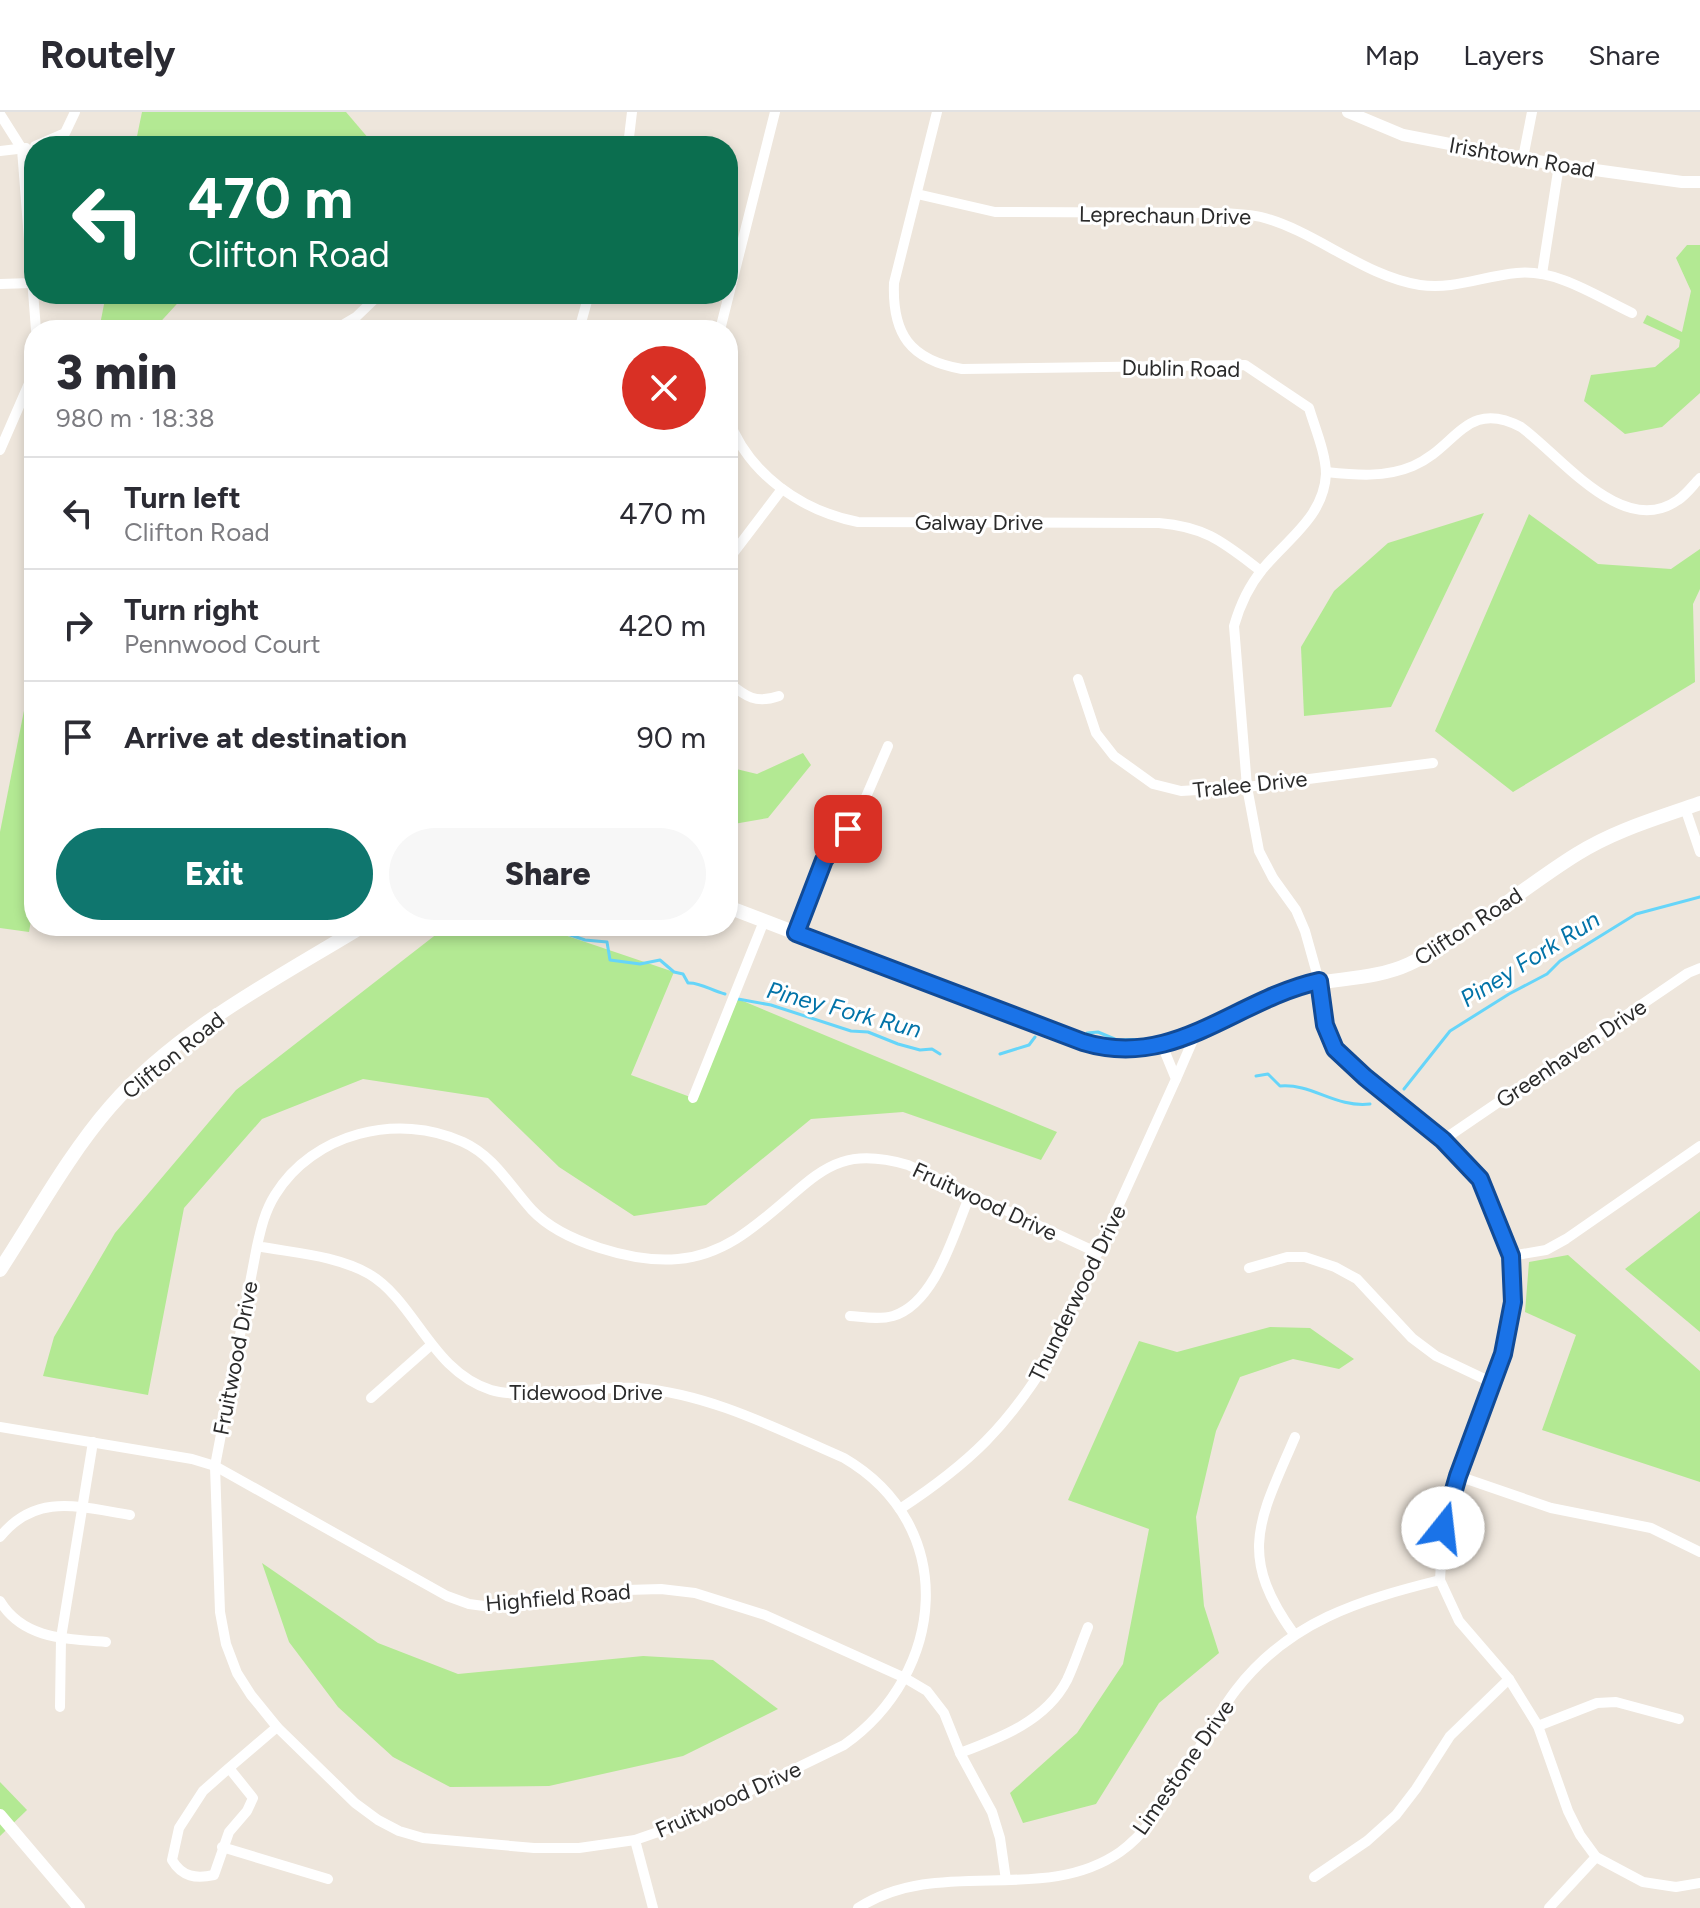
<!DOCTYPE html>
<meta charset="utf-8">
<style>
body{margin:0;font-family:Figtree,sans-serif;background:#f7f7f7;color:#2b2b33;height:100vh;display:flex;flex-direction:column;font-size:30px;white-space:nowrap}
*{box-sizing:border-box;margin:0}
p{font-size:26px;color:#7c7c81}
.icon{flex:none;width:44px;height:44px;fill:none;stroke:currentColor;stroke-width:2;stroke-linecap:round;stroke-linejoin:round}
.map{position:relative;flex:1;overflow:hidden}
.sheet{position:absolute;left:24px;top:208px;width:714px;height:616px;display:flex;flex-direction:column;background:#fff;border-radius:32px;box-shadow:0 4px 12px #0003}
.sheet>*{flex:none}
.hud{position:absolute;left:24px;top:24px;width:714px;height:168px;border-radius:32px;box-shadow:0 4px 12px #0003;background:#0b6e4f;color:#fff;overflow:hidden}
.pin{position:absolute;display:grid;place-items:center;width:68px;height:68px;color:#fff;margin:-34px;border-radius:16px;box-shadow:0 4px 12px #0006}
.me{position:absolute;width:88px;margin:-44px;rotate:16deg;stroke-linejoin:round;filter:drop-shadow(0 0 6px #0008)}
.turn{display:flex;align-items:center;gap:28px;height:168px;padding:0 32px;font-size:36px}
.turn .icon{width:104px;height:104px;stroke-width:2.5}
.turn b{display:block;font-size:56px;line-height:68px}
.round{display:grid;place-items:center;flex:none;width:84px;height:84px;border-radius:42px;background:#f7f7f7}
.headline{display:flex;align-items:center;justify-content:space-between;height:136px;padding:0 32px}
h1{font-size:48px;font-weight:800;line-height:60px}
.cta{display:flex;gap:16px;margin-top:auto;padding:16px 32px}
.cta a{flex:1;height:92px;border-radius:48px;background:#0f766e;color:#fff;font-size:32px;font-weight:800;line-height:92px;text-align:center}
.cta a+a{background:#f7f7f7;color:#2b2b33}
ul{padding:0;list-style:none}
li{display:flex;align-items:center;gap:24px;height:112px;padding:0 32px;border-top:2px solid #e1e1e2}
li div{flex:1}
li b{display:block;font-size:30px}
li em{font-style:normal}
header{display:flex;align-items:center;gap:48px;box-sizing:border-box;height:112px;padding:0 40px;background:#fff;border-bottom:2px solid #e1e1e2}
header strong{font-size:38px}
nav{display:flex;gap:44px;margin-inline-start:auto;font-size:28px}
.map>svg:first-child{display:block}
.green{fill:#b3e993}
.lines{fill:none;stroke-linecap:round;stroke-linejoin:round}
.stream{stroke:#66d5f9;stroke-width:3}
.minor{stroke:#fff;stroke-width:10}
.tertiary{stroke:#fff;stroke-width:12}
.secondary{stroke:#fff;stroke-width:14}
.route-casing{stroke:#114b97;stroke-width:20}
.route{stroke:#1a73e8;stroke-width:14}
.labels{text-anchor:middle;stroke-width:6;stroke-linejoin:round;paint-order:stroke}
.street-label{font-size:22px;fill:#2b2b2b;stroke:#fff}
.water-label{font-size:24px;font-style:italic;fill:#0273a8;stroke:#fff}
</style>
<header>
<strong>Routely</strong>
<nav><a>Map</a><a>Layers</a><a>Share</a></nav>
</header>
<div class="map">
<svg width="1700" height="1796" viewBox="0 0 1700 1796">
<rect width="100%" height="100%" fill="#eee6dc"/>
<g class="green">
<polygon points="142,0 346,0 375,34 135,34"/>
<polygon points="1687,133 1700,133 1700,281 1662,315 1625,322 1584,289 1591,263 1655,255 1679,235 1680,228 1643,211 1647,203 1682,220 1691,179 1676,146"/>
<polygon points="106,182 186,182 153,218 99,218"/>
<polygon points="1484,401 1391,595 1304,604 1301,535 1334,479 1388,431"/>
<polygon points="1529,402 1598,452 1671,457 1700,437 1700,477 1693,492 1695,570 1513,680 1435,619"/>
<polygon points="34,548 34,791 29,820 0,816 0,720"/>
<polygon points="803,641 811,653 768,706 728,713 728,655 757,662"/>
<polygon points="447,814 538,814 674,860 631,963 693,986 738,887 1057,1020 1041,1048 903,1000 811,1007 706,1093 634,1104 559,1055 488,986 363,967 262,1007 184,1096 148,1283 43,1264 54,1225 115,1121 236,978"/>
<polygon points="1700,1099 1700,1220 1625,1157"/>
<polygon points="1568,1143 1700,1259 1700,1370 1542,1318 1576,1223 1525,1200 1529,1150"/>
<polygon points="1270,1215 1310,1216 1354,1247 1339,1257 1293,1247 1240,1265 1216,1319 1196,1405 1204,1494 1219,1541 1159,1591 1096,1692 1023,1711 1010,1681 1077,1621 1123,1552 1149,1417 1068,1388 1139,1229 1177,1240"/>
<polygon points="262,1451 378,1531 458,1562 643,1544 713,1548 778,1597 683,1644 549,1674 450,1675 393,1645 338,1595 289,1530"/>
<polygon points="0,1670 27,1698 0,1724"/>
</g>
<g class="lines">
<g class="stream">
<path d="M 544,814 L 585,828 L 607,830 L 610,848 L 640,852 L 660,848 L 674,860 L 683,862 L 688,871 C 700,870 712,879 725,882"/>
<polyline points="738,887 771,893 851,919 868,920 898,932 920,938 932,937 940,942"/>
<polyline points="1087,921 1098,920 1117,928 1159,927"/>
<polyline points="1000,942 1029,933 1035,925"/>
<path d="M 1256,964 L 1268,962 L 1280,974 C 1312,971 1335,996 1370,992"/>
<polyline points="1404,977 1450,919 1509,882 1547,862 1560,849 1636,802 1700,785"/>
</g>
<g class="minor">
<path d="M 937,0 L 894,171 C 892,222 910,248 962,257 L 1245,253 L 1309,296 C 1315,316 1326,342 1326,362 C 1324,405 1286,428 1262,458 C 1248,475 1240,493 1234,514 L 1247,675 L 1259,739 L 1273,766 L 1296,798 L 1305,819 L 1319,869 L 1325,913 L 1335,937 L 1365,965 L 1443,1028 L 1480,1067 L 1511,1144 L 1513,1190 L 1507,1225 L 1443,1416 L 1440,1468 L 1459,1509 L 1509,1567 L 1538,1614 L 1568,1699 L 1580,1723 L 1596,1745 L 1643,1770 L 1676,1775 L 1700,1771"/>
<polyline points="0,2 22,37 36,218"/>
<polyline points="35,34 65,21 75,0"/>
<polyline points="628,34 632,0"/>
<polyline points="0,39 26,36"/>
<polyline points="1523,46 1532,0"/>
<path d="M 917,82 L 995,100 L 1224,101 C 1236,102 1250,102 1261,105 C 1316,119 1363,164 1420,173 C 1454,178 1483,164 1517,161 C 1557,157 1596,184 1632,201"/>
<polyline points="1542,162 1559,53"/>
<polyline points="0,172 32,171"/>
<polyline points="334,218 356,205 380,182"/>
<polyline points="579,218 589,182"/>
<polyline points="720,218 775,0"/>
<path d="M 728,306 C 748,362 802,399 858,410 L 1159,411 C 1207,415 1224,431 1261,459"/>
<polyline points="0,338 34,260"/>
<path d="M 1326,360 C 1355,363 1385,366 1413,354 C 1456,336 1466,286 1521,315 C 1562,345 1623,427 1678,388 C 1687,382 1693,373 1700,366"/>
<polyline points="728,448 782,377"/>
<polyline points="1078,567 1096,621 1114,644 1153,672 1181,679 1247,675 1433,651"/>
<path d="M 728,570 C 746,585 756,592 779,584"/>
<polyline points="1685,696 1700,740"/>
<polyline points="796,821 824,748 859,701 888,634"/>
<polyline points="1176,967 1196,921"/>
<polyline points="693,986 764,809"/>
<polyline points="1443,1028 1688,861 1700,856"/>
<path d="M 257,1134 C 293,1141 336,1143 369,1162 C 416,1190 431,1259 491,1278 C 528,1289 595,1273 637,1276 C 711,1282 777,1317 844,1346 C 960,1414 946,1561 844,1633 L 681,1712 L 635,1728 L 579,1736 L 534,1736 L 423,1726 L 399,1719 L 378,1708 L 355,1691 L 277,1615 L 251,1583 L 237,1561 L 226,1532 L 220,1500 L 215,1354 L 257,1134 C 261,1116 265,1099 275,1083 C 313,1021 398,1000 463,1030 C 494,1044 510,1074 532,1098 C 562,1130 634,1151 678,1147 C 725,1143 757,1113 792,1083 C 807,1070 823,1056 842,1050 C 863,1043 887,1047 908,1053 L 1098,1141"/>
<polyline points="1511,1144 1546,1138 1566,1127 1700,1034"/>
<polyline points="1249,1156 1287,1145 1305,1145 1335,1155 1357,1167 1412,1226 1436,1244 1493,1271"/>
<path d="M 850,1204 C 864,1205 879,1208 893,1204 C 936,1191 954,1120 970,1083"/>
<polyline points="371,1286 431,1233"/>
<polyline points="0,1315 192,1347 215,1354 447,1484 469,1492 491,1495 626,1478 661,1477 695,1481 765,1503 905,1566 927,1579 944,1601 960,1641 992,1700 1000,1726 1006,1768"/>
<polyline points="1458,1364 1551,1396 1651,1416 1700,1440"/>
<path d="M 900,1397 C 970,1351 1008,1314 1051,1243 L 1176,967 L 1162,933"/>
<path d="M 0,1425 C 36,1380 80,1395 130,1403"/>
<path d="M 0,1489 C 23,1527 66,1527 106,1530"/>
<path d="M 1294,1522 C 1236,1442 1260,1407 1295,1325"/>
<polyline points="60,1595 61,1526 93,1330"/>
<polyline points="1538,1614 1597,1591 1616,1590 1679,1607"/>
<path d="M 960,1641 C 1000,1626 1046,1609 1067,1568 C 1075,1551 1081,1532 1088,1515"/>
<path d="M 229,1656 L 203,1679 L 179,1716 L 172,1748 C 182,1765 196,1767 214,1763 L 229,1720 L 247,1699 L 253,1686 L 229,1656 L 277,1615"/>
<polyline points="635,1728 653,1796"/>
<polyline points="222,1735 328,1767"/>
<polyline points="1314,1765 1367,1729 1396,1703 1416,1677 1450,1624 1509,1567"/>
<path d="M 858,1796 C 941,1743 1042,1794 1120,1740 C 1151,1718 1170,1681 1191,1649 C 1206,1626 1219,1600 1236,1578 C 1289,1509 1360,1488 1440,1468"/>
<polyline points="1549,1796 1596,1745"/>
</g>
<g class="tertiary">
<polyline points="1348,0 1403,23 1559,53 1682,70 1700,70"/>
<polyline points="0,1703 79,1796"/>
</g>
<g class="secondary">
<path d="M 728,795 L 1067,925 C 1085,930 1102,936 1121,938 C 1177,941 1229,901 1279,881 C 1321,864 1368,871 1409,852 C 1467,825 1522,776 1577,742 C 1615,718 1658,706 1700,691"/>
<path d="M 0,1158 C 34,1106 69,1042 110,995 C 178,917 276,867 363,814"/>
</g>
</g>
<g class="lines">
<g class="route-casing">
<path id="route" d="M 848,717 L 824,748 L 796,821 L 1083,930 C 1175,958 1234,888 1319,869 L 1325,913 L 1335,937 L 1365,965 L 1443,1028 L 1480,1067 L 1511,1144 L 1513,1190 L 1503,1242 L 1458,1364 L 1443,1416"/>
</g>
<use href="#route" class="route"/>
</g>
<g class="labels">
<g class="street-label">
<text transform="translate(1522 45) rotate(10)" y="8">Irishtown Road</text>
<text transform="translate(1165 103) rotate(1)" y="8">Leprechaun Drive</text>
<text transform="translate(1181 256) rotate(1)" y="8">Dublin Road</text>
<text x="979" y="418">Galway Drive</text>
<text transform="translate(1250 672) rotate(-6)" y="8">Tralee Drive</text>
<text transform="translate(1468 814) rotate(-33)" y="8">Clifton Road</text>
<text transform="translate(1571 941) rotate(-34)" y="8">Greenhaven Drive</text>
<text transform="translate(173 943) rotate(-39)" y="8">Clifton Road</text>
<text transform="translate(985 1089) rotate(25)" y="8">Fruitwood Drive</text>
<text transform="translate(1077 1181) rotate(-64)" y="8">Thunderwood Drive</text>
<text transform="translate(235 1246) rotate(-79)" y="8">Fruitwood Drive</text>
<text x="586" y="1288">Tidewood Drive</text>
<text transform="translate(558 1485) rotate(-5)" y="8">Highfield Road</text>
<text transform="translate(1183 1655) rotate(-55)" y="8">Limestone Drive</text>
<text transform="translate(728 1687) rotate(-24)" y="8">Fruitwood Drive</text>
</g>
<g class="water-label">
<text transform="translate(1530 847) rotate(-32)" y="8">Piney Fork Run</text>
<text transform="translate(844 898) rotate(15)" y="8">Piney Fork Run</text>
</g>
</g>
</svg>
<div class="pin" style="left:848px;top:717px;background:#d93025"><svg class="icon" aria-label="arrive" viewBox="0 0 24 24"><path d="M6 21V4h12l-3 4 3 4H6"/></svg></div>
<svg class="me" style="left:1443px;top:1416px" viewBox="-20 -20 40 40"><circle r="19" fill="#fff"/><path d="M0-13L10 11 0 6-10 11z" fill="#1a73e8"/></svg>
<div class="hud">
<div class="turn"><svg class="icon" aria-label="left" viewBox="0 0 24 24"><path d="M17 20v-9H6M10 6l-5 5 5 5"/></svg><div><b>470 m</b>Clifton Road</div></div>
</div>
<section class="sheet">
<div class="headline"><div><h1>3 min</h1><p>980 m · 18:38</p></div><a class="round" style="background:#d93025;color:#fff"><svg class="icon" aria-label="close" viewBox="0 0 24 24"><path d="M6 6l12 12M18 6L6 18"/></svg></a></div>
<ul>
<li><svg class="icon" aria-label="left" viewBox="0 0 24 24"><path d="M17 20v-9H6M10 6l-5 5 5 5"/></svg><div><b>Turn left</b><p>Clifton Road</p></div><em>470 m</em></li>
<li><svg class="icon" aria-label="right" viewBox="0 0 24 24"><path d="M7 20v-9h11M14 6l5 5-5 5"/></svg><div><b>Turn right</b><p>Pennwood Court</p></div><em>420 m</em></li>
<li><svg class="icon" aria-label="arrive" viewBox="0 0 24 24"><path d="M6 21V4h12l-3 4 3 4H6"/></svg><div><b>Arrive at destination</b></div><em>90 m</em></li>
</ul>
<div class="cta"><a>Exit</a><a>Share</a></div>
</section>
</div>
